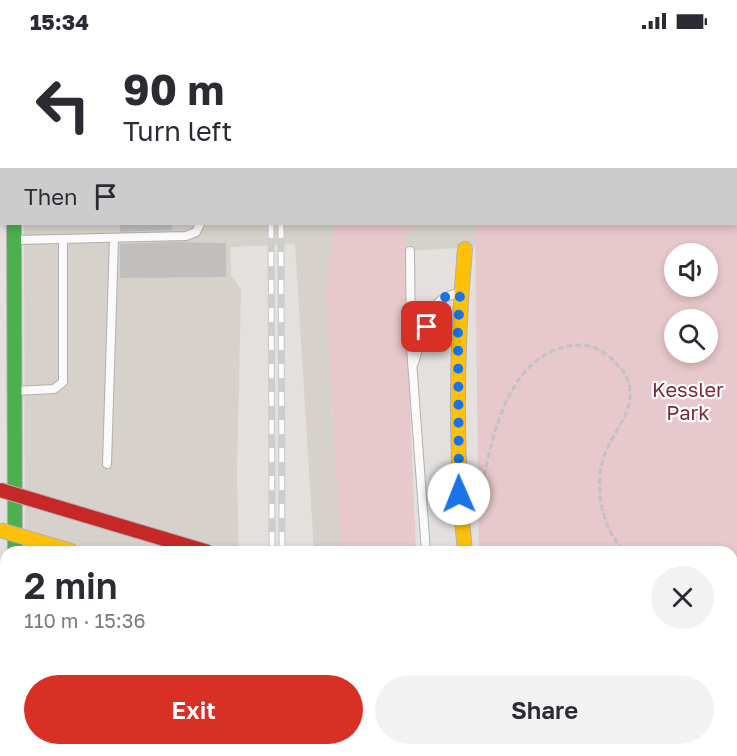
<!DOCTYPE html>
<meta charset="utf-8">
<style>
body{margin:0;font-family:"Golos Text",sans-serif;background:#f2f2f3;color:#2b2b33;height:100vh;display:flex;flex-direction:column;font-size:22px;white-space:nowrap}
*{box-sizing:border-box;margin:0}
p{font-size:20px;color:#7c7c81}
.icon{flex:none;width:33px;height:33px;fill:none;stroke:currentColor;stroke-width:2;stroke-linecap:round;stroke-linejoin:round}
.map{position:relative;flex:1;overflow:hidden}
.details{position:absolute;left:0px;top:504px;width:738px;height:210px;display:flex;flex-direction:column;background:#fff;border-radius:18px 18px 0 0;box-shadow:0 3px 9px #0003}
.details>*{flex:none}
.top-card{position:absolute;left:0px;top:0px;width:738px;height:183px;box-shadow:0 3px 9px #0003;background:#fff;color:#2b2b33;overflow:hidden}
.fabs{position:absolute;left:664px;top:201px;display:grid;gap:12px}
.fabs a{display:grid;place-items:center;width:54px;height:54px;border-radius:50%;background:#fff;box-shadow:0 3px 9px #0003;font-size:30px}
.pin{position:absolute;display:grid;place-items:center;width:51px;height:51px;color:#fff;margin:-26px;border-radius:12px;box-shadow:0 3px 9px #0006}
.me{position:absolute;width:66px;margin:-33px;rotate:359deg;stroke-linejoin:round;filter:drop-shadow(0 0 4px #0008)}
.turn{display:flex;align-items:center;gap:21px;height:126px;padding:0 24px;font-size:27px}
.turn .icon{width:78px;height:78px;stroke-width:2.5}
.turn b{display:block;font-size:42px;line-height:51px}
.then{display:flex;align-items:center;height:57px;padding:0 24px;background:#0003;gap:12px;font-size:22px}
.round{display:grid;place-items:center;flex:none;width:63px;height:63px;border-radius:32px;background:#f2f2f3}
.headline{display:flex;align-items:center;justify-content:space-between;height:102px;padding:0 24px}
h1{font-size:36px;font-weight:600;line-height:45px}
.action{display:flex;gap:12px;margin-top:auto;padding:12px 24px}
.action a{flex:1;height:69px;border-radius:36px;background:#d93025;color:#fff;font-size:24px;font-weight:600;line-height:69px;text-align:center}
.action a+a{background:#f2f2f3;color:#2b2b33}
.status{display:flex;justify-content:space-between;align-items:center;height:42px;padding:0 30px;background:#fff;direction:ltr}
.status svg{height:16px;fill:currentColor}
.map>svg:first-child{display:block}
.built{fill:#d7d1cb}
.green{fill:#e7c8cc;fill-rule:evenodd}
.building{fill:#c1bebe}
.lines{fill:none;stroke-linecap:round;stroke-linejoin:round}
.lane-casing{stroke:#b2b0af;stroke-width:10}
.street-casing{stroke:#b2b0af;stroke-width:18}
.fast-casing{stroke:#b2b0af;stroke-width:16}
.slow-casing{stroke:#b2b0af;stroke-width:16}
.path{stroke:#c2c2c1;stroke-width:3;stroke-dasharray:6 3;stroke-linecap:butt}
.lane{stroke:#fbfafa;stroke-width:8}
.street{stroke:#fbfafa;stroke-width:15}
.fast{stroke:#4caf50;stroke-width:14}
.slow{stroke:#ffc107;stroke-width:14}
.rail-casing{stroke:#cecdcd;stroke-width:7}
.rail{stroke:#fff;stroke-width:4.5;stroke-dasharray:14;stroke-linecap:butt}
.slow-bridge-casing{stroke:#b2b0af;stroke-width:16;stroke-linecap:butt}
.jam-bridge-casing{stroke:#b2b0af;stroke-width:16;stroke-linecap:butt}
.slow-bridge{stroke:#ffc107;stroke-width:14}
.jam-bridge{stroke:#c62828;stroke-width:14}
.route{stroke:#1a73e8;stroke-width:10;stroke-dasharray:0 18}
.labels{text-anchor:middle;stroke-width:4.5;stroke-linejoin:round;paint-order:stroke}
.park-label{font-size:20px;fill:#7d283e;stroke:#fff}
</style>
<div class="status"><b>15:34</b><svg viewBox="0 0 49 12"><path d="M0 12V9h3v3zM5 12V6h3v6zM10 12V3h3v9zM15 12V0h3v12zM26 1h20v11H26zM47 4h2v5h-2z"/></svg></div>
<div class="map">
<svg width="737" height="714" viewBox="0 0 737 714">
<rect width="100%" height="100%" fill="#e3e0de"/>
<g class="built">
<polygon points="23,0 361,0 361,2"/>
<polygon points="24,182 335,182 325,245 341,510 314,510 295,202 230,205 231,233 241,248 237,432 239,510 25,510"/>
<polygon points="416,182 475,182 475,205 406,209 406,191"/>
<polygon points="0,634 6,678 6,708 10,708 11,714 0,714"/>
<polygon points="39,708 242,708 242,714 40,714"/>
<polygon points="327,708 420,708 421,714 327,714"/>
</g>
<g class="green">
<path d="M 608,0 L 737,0 L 737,621 L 732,620 L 732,510 L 479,510 L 475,182 L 736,182 L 736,2 ZM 675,212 L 708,212 L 708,244 L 675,244 ZM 675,278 L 708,278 L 708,310 L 675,310 Z"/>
<polygon points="335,182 416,182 406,192 407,299 416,510 341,510 325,245"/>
</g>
<g class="building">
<polygon points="120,182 172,182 172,188 120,190"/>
<polygon points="172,200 226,201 226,235 120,236 120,202"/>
</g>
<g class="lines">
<g class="lane-casing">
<g id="lane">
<polyline points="199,0 199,2"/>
<polyline points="0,162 2,162"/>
<polyline points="16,198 186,194 196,190 200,182"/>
<polyline points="410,209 411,305 426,510"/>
<path d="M 414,321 C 422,297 427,252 459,252"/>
<polyline points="15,349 54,347 63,340 63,198"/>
<polyline points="107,422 114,196"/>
<polyline points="428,708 429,714"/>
<polyline points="129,714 129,708"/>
</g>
</g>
<g class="street-casing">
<polyline id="street" points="485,708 486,714"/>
</g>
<g class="fast-casing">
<g id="fast">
<polyline points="14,182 15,510"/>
<polyline points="27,708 27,714"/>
</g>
</g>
<g class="slow-casing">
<g id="slow">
<polyline points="13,0 13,2"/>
<path d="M 465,207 C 456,308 455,409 465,510"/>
<polyline points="732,664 737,665"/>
<polyline points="720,708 737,713"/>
</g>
</g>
<g class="path">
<path d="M 479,460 C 490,406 503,316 569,304 C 587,300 605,308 617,322 C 651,360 610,386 602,421 C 595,450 603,490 626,510"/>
<polyline points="732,535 737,531"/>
</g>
<use href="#lane" class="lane"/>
<use href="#street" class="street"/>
<use href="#fast" class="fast"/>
<use href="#slow" class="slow"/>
<g class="rail-casing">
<g id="rail">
<polyline points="271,0 271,2"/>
<polyline points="280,0 280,2"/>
<polyline points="271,182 272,510"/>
<polyline points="281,182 282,510"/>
<polyline points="274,708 274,714"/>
<polyline points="284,708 284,714"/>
</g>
</g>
<use href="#rail" class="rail"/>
<g class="slow-bridge-casing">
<polyline id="slow-bridge" points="0,488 74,510"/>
</g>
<g class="jam-bridge-casing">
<polyline id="jam-bridge" points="0,448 208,510"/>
</g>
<use href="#slow-bridge" class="slow-bridge"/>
<use href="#jam-bridge" class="jam-bridge"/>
</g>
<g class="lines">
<path class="route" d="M 427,285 C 434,265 438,252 460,252 L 458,290 L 459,452"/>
</g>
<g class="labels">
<g class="park-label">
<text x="688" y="355">Kessler<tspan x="688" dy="23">Park</tspan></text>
</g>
</g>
</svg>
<div class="fabs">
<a><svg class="icon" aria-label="sound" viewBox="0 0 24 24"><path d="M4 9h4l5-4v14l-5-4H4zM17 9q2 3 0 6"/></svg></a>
<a><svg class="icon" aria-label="search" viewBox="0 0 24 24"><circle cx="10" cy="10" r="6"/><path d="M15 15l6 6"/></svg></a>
</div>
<div class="pin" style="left:427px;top:285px;background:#d93025"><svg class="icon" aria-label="arrive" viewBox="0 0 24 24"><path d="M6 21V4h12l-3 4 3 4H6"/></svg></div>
<svg class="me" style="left:459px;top:452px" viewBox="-20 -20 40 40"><circle r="19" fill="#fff"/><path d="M0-13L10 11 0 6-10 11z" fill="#1a73e8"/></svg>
<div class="top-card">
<div class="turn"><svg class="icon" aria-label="left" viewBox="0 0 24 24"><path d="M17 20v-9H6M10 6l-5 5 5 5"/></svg><div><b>90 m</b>Turn left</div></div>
<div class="then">Then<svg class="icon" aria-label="arrive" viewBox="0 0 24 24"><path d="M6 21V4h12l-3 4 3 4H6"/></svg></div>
</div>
<section class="details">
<div class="headline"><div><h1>2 min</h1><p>110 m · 15:36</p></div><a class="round"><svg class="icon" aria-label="close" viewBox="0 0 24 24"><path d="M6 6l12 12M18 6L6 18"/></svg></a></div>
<div class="action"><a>Exit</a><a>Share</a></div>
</section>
</div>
